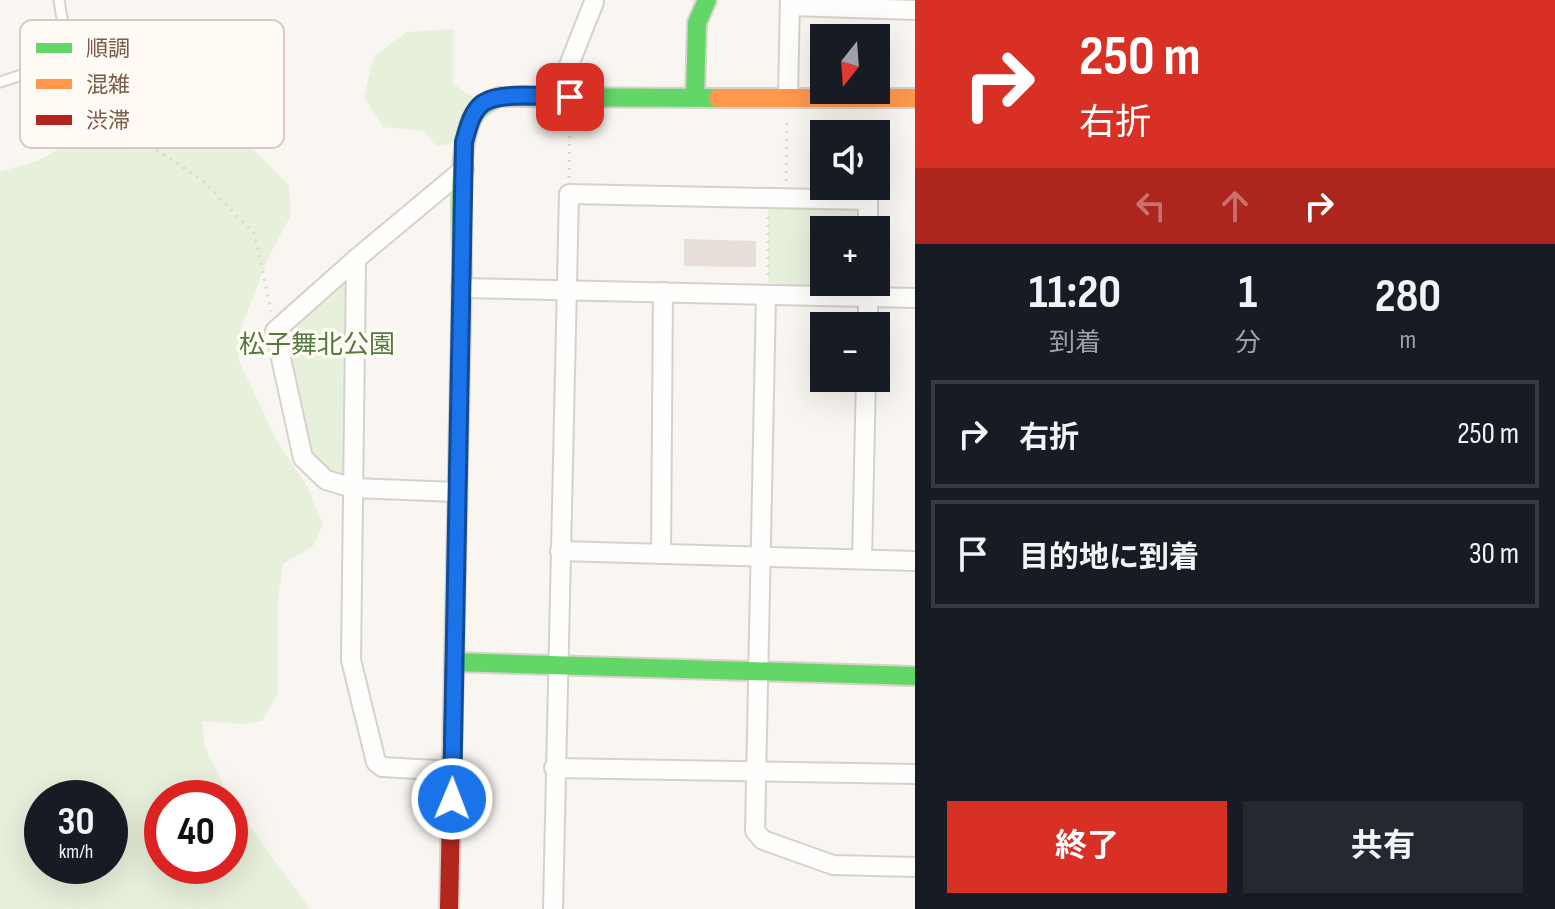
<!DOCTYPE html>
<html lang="ja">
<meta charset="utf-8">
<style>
body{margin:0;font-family:"Sofia Sans Condensed","Noto Sans JP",sans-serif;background:#242831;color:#f1f3f6;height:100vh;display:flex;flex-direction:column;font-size:30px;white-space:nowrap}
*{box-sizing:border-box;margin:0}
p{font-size:26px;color:#9ea1a6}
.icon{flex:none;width:44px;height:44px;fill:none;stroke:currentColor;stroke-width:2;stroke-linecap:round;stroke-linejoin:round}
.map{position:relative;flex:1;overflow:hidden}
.side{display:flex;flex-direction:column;background:#171b24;width:640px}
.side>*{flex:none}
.guide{background:#d93025;color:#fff;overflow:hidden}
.needle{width:52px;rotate:197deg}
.controls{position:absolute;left:810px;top:24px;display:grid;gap:16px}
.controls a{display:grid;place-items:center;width:80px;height:80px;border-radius:0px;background:#171b24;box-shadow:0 8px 32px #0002;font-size:40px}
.speed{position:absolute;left:24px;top:780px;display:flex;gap:16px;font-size:40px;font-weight:700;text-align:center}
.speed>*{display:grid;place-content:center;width:104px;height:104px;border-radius:50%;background:#171b24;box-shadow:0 8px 32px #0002;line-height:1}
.speed small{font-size:20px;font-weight:400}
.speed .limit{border:12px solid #d22;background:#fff;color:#111}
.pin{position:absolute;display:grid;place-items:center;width:68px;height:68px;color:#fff;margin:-34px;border-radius:16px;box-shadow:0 4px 12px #0006}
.me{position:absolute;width:88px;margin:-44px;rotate:1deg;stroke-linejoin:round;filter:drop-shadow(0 0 6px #0008)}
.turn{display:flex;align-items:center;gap:28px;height:168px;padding:0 32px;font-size:36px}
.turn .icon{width:104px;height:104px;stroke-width:2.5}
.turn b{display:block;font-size:56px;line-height:68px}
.lanes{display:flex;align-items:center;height:76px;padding:0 32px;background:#0003;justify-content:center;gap:40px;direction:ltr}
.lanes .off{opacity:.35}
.eta{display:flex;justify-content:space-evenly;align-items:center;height:136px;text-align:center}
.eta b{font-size:48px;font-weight:700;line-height:56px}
.button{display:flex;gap:16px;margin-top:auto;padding:16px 32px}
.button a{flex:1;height:92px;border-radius:0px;background:#d93025;color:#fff;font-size:32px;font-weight:700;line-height:92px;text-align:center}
.button a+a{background:#242831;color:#f1f3f6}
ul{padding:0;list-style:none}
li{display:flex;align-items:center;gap:24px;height:108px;margin:0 16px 12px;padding:0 16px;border:4px solid #363941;border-radius:0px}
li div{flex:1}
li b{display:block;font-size:30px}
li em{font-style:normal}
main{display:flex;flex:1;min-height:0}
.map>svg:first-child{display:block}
.green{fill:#e7f0db;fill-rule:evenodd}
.building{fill:#e6ded7}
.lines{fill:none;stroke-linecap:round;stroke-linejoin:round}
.lane-casing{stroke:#d7d1cb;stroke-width:13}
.street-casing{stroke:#d7d1cb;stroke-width:22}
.fast-casing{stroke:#d9d2cb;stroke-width:22}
.slow-casing{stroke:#d9d2cb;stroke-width:22}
.jam-casing{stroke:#d9d2cb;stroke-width:22}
.path{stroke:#dcd5d0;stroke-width:3;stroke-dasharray:2 6;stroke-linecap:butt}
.lane{stroke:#fefefd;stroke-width:9}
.street{stroke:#fefefd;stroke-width:18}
.fast{stroke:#63d668;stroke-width:18}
.slow{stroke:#ff974d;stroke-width:18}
.jam{stroke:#b3261e;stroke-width:18}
.route-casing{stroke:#114b97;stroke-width:20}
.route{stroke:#1a73e8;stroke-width:14}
.labels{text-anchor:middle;stroke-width:7;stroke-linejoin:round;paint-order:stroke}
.park-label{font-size:26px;fill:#537a41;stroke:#fffaf3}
.key{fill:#fffaf3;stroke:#d7cbc1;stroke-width:2}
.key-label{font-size:22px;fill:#7a5c4d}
</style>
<main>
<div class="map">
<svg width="915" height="909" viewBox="0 0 915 909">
<rect width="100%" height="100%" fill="#f9f5f0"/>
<g class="green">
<polygon points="453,29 453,84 482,103 464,142 436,146 424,131 383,127 364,96 374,56 407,32"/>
<path d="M 124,73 L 187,80 L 289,186 L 291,215 L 267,260 L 239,334 L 239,361 L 276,439 L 308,488 L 323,524 L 313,546 L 283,564 L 277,606 L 278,693 L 262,721 L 246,724 L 202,721 L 205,748 L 230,798 L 162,798 L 162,866 L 230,866 L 230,799 L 310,909 L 0,909 L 0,172 L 37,161 L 125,114 ZM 42,798 L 110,798 L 110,866 L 42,866 Z"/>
<polygon points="768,196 868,200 868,230 824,230 824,282 868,282 868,297 768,294"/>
<polygon points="356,259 353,488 303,458 275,331"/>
</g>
<polygon class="building" points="684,239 756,241 756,267 684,266"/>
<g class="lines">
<g class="lane-casing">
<g id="lane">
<path d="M 59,0 C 64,44 84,78 105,116"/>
<polyline points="0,82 73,58"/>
</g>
</g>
<g class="street-casing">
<g id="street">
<polyline points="790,6 915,10"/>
<polyline points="567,97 569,65 594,2"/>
<polyline points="788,98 790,0"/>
<polyline points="356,259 275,331 303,458 326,480 353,488 457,492"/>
<polyline points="461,288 915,298"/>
<polyline points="766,295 755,831 763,840 833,865 915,867"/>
<polyline points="868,326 868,282"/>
<polyline points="560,551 915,561"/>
<polyline points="661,554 663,292"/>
<polyline points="862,559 866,378"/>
<polyline points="554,768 915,774"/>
<polyline points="453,771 382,767 376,762 351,660 356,259 464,169"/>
<polyline points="553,909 569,194 868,200 868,230"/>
</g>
</g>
<g class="fast-casing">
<g id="fast">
<polyline points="695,97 697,23 707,0"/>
<path d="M 462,269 C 462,233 456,143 474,115 C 480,106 489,101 499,97 L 718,98"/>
<polyline points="454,662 915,676"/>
</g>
</g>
<g class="slow-casing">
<polyline id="slow" points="718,98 915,98"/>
</g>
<g class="jam-casing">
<polyline id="jam" points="449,909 462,269"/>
</g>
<g class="path">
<polyline points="116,124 201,179 255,234 271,311"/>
<polyline points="569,178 570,121"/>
<polyline points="786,181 787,121"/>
<polyline points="768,275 768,214"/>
</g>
<use href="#lane" class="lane"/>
<use href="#street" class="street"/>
<use href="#fast" class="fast"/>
<use href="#slow" class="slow"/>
<use href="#jam" class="jam"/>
</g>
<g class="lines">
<g class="route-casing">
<path id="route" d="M 452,799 L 464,142 C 468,129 471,112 483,103 C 501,91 548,97 570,97"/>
</g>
<use href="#route" class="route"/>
</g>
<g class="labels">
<g class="park-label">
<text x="317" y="353">松子舞北公園</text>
</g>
</g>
<rect x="20" y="20" width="264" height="128" rx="12" class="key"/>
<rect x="36" y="43" width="36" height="10" fill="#63d668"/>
<rect x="36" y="79" width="36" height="10" fill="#ff974d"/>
<rect x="36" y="115" width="36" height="10" fill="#b3261e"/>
<g class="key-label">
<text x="86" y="56">順調</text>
<text x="86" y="92">混雑</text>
<text x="86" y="128">渋滞</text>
</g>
</svg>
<div class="controls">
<a><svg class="needle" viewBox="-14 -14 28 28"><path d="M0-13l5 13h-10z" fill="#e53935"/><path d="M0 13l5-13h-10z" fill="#9ea1a6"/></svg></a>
<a><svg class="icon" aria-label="sound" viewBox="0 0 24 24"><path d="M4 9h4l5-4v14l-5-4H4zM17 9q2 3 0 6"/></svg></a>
<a>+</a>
<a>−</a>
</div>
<div class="speed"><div>30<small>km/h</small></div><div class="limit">40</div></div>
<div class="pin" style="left:570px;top:97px;background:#d93025"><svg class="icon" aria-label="arrive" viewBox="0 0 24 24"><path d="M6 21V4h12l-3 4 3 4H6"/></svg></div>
<svg class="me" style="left:452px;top:799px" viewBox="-20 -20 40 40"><circle r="17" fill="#1a73e8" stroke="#fff" stroke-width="3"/><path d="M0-11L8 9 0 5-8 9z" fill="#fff"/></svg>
</div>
<section class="side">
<div class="guide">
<div class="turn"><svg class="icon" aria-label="right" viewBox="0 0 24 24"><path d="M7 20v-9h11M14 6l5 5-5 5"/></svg><div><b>250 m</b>右折</div></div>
<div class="lanes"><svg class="icon off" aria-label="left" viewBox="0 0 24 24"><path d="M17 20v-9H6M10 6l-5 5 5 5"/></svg><svg class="icon off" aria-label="ahead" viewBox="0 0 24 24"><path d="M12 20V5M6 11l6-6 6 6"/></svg><svg class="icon" aria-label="right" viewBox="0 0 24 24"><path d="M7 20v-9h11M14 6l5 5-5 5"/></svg></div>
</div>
<div class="eta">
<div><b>11:20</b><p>到着</p></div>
<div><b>1</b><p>分</p></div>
<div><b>280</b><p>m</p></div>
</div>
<ul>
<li><svg class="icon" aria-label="right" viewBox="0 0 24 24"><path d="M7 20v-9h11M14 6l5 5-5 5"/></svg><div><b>右折</b></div><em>250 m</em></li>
<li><svg class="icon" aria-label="arrive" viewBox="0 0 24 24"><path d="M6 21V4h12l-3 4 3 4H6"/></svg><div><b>目的地に到着</b></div><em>30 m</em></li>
</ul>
<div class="button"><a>終了</a><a>共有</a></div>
</section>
</main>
